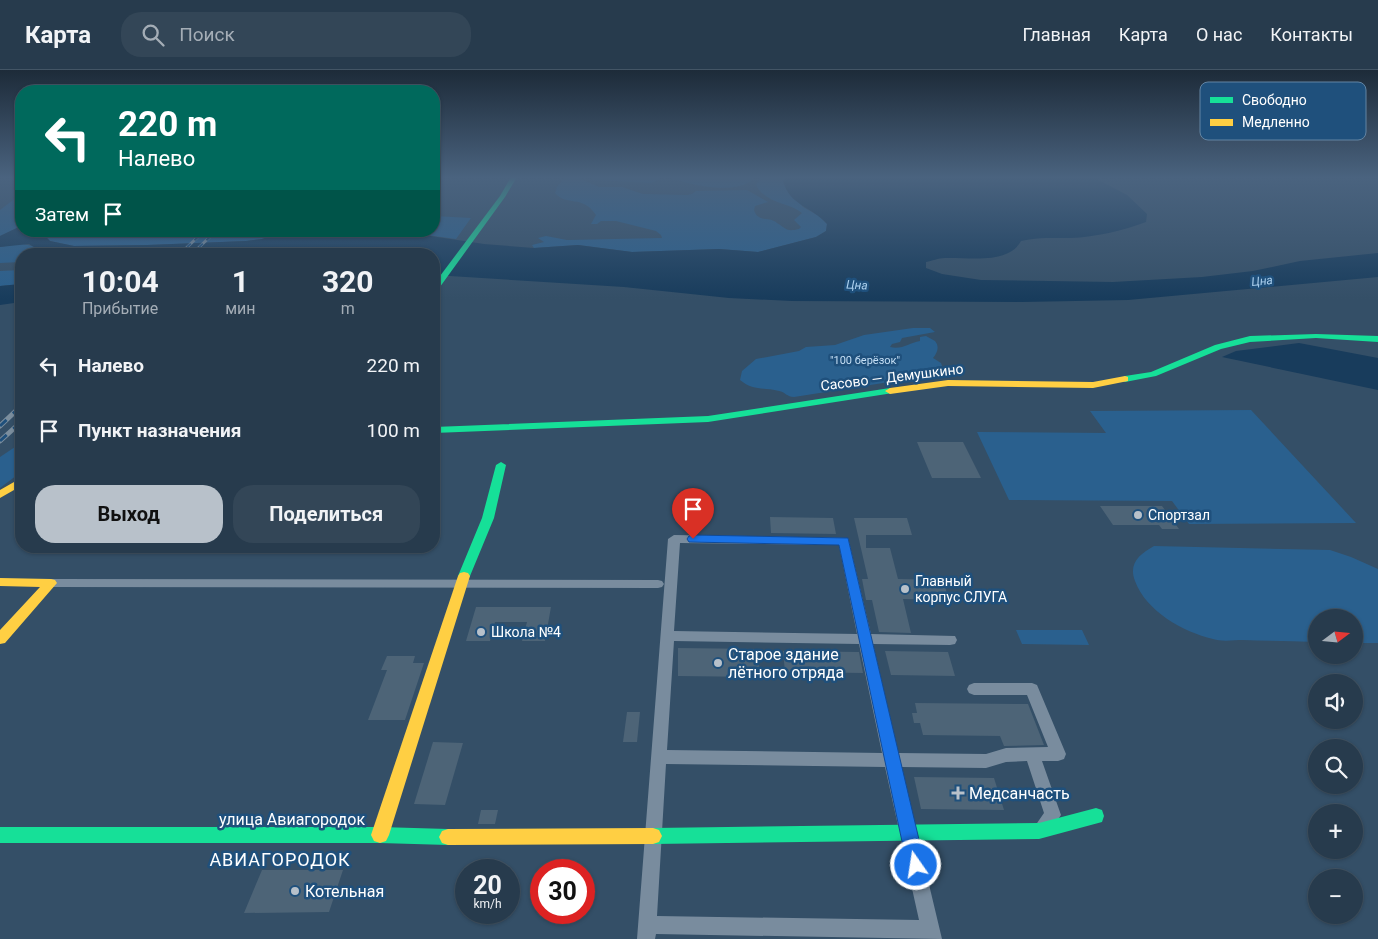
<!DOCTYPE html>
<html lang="ru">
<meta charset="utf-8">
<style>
body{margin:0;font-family:Roboto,sans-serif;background:#334657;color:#f1f3f6;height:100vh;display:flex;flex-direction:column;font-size:19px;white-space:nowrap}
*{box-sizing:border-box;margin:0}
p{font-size:16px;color:#a4adb6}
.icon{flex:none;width:28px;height:28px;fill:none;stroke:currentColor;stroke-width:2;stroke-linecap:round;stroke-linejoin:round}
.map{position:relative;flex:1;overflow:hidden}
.sheet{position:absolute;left:15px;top:178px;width:425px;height:305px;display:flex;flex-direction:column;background:#273b4d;border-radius:20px;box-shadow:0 1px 4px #0004,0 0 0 1px #435565}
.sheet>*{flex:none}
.guide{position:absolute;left:15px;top:15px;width:425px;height:152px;border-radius:20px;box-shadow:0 1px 4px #0004,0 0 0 1px #435565;background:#00695c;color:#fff;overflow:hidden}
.needle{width:32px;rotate:74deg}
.tools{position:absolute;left:1308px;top:539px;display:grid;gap:10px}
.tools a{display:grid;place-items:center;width:55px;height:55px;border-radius:50%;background:#273b4d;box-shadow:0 1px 4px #0004,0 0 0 1px #435565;font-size:25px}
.speed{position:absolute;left:455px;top:789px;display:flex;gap:10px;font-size:25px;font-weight:700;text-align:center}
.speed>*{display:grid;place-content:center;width:65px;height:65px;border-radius:50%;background:#273b4d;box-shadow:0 1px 4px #0004,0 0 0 1px #435565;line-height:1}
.speed small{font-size:12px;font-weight:400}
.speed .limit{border:8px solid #d22;background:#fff;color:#111}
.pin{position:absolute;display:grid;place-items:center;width:42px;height:42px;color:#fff;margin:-51px -21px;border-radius:50% 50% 50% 0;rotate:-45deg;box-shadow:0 0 5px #0007}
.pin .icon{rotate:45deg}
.me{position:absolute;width:55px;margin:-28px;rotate:347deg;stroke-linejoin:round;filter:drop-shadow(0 0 4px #0008)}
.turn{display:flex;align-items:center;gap:18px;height:105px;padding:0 20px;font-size:22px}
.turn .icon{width:65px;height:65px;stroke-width:2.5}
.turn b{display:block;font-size:35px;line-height:42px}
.then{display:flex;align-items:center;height:48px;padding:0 20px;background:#0003;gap:10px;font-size:19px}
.eta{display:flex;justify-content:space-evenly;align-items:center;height:85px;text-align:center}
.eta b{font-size:30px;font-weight:700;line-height:35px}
.primary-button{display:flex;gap:10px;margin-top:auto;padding:10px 20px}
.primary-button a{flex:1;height:58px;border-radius:20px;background:#b8c1ca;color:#111;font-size:20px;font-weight:700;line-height:58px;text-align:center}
.primary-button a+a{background:#334657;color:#f1f3f6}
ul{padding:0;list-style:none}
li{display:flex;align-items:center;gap:15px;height:65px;padding:0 20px}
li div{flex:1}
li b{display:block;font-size:19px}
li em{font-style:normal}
header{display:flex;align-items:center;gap:30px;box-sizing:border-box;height:70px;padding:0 25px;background:#273b4d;border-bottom:1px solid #435565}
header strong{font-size:24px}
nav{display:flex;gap:28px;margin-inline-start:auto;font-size:18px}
.search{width:350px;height:45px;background:#334657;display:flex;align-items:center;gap:12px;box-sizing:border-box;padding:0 18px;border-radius:20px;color:#a4adb6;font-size:19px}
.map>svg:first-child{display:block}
.green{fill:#2a608e}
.water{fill:#183c5c}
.building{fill:#4d6477}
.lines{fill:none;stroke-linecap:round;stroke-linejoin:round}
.street{fill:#798c9e;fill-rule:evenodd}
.fast{fill:#16e098;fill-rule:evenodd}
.slow{fill:#ffcf43;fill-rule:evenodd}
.rail-far1-casing{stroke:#7b8e9e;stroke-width:3}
.rail-casing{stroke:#7b8e9e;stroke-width:5}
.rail-far1{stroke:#1f507c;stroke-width:2;stroke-dasharray:5;stroke-linecap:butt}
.rail{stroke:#1f507c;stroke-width:3;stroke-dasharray:9;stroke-linecap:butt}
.route{fill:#1a73e8;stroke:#114b97}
.poi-dot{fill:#b8c1ca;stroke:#1f507c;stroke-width:2}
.labels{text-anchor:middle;stroke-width:5;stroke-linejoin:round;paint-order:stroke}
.far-park-label{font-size:11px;fill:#c5dff5;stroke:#1f507c}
.far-water-label{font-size:12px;font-style:italic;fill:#add1ef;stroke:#1f507c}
.street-label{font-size:14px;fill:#fff;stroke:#1f507c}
.poi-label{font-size:14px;fill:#fff;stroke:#1f507c;text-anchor:start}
.near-poi-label{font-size:16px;fill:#fff;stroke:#1f507c;text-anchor:start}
.near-street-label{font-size:16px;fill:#fff;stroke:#1f507c}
.near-neighbourhood-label{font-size:18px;letter-spacing:1px;fill:#fff;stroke:#1f507c}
.key{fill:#1f507c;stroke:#6284a3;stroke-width:1}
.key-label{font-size:14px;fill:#fff}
</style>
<header>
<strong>Карта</strong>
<div class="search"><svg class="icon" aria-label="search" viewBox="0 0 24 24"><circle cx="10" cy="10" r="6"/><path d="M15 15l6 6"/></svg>Поиск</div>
<nav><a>Главная</a><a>Карта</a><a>О нас</a><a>Контакты</a></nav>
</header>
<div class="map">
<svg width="1378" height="869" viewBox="0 0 1378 869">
<rect width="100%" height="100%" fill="#344f67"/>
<g class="green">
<path d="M 565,107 L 577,107 L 599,117 L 622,117 L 643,124 L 687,125 L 692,124 L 696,121 L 747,120 L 768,132 L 755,136 L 754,140 C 758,153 769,146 777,153 C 787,159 786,162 799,159 L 801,157 L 794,150 L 802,143 C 789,132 766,134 756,115 L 761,107 L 786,107 L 783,111 L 803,137 L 819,146 L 827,154 L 826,161 L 816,167 L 758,182 L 719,179 L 632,182 L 578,175 L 534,178 L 532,175 L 544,172 L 538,168 L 546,166 L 567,170 L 662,168 L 661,165 L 656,161 L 616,151 L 601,151 L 597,154 L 591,154 L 596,145 C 582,124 567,137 555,123 L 557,117 Z"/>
<polygon points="589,107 655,107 660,109 651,113 597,110"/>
<path d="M 669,107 L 752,107 L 752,110 C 735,125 688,115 669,107 Z"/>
<polygon points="21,124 21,133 19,134 21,140 21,156 0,166 0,140"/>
<polygon points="434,146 471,148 456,169 397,161 434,161"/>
<polygon points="49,161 273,161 273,165 262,169 246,171 148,175 74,176 50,171 44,164"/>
<path d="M 19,174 C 32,174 41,181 53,182 C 78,185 104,179 129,183 L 21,184 L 21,192 L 0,193 L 0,177 Z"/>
<polygon points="322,176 309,184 219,184"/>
<polygon points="21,200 21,214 0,216 0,201"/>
<path d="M 913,258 L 930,258 L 935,262 L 902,268 L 900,272 L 892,274 L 890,277 C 902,280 909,273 920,271 L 920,267 L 926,266 L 935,271 C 940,277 937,283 933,288 L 941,293 L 942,296 L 934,303 L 915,308 L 794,327 C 787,327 785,322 779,321 C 764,317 753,321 740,310 L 742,301 L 756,289 L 799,281 L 806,277 L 835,275 L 864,265 Z"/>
<polygon points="1251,340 1356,453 1189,454 1172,431 1009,430 977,362 1106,363 1090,341"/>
<polygon points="21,373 21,402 0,418 0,387"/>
<path d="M 1154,476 L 1330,480 L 1351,487 L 1378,499 L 1378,573 L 1354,573 L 1354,548 L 1316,548 L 1316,572 C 1292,571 1268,571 1243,570 C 1234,570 1222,572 1213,569 C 1183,562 1146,541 1135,511 C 1128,493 1140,484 1154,476 Z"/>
<polygon points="1016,560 1082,560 1089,575 1022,574"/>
</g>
<g class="water">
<path d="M 786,107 L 1093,107 L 1127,125 L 1147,144 L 1146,152 C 1121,161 1097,167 1070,168 C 1053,168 1037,167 1021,171 C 1008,195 968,187 945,188 C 938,188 932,191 926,192 L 926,198 L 942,204 L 981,210 L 1113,212 L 1202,207 L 1253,201 L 1300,191 L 1378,183 L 1378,207 L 1128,230 L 1022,232 L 792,231 L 729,228 L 624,217 L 434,205 L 434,184 L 396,184 L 399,182 C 338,171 280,181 220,184 C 189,185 158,184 128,184 L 121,182 L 53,182 L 37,179 L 29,174 L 0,177 L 0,166 L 21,156 L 21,161 L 49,161 L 44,165 L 50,171 L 74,176 L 148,175 L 246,171 L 262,169 L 273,165 L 273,161 L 397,161 L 484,174 L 534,178 L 578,175 L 632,182 L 719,179 L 758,182 L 816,167 L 826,161 L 827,154 C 811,136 790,136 783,111 Z"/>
<polygon points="21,214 21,232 0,235 0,216"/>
<polygon points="1299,273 1378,288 1378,320 1222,287 1236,281"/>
</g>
<g class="building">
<polygon points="917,372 963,372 981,408 932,408"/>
<polygon points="1100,436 1162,436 1179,459 1162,459 1159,455 1113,455"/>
<polygon points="770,447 833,448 836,464 771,463"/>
<polygon points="854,448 907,448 912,465 866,465 866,478 890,478 898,509 943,510 949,530 903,529 911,563 879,562 872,530 866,530 862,509 868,509"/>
<polygon points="476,537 551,537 545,571 522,571 527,552 495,552 490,571 466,571"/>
<polygon points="678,578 758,579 760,607 678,606"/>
<polygon points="783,581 859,582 863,603 785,602"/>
<polygon points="885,581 948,582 955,606 891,605"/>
<polygon points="387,586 415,586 413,593 424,593 405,650 368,650 387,600 381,600"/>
<polygon points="915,633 1028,634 1044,675 1004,676 1000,666 923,665 920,653 914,653 912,643 917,643"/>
<polygon points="627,642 640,642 637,672 623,672"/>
<polygon points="433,672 463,673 445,735 414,734"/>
<polygon points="914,707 994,708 1004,740 921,739"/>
<polygon points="481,740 498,740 495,754 478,754"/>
<polygon points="262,800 343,800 329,842 244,843"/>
</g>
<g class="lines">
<g class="street">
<path d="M 674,465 L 848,468 L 871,564 L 955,566 L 957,570 L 955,574 L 950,575 L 873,574 L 898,683 L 986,684 L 1006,678 L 1048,677 L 1027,625 L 974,625 L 969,623 L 967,619 L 969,615 L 974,613 L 1032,613 L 1037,615 L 1066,684 L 1064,689 L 1058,691 L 1042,691 L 1061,745 L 1049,762 L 1043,764 L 1037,762 L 1035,756 L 1044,743 L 1027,691 L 1006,692 L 986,698 L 901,697 L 942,869 L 656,864 L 655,869 L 637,869 L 668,469 ZM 680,473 L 839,475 L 857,564 L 674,561 ZM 674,571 L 859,574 L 882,683 L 667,680 ZM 666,694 L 885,697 L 919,850 L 657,846 Z"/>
<polygon points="51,509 658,510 662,511 664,514 662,517 658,518 51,517 47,516 45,513 47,510"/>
</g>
<g class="fast">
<polygon points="511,107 517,107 505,127 437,221 434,221 434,214 500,126"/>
<polygon points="1316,264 1378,266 1378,272 1316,268 1250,272 1221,279 1156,306 1125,312 1120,309 1125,306 1151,302 1215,275 1250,266"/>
<polygon points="890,318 895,321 893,323 708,352 434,363 434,357 708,346"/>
<polygon points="501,392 506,395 494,448 470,506 468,509 460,509 458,506 482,448 496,395"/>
<polygon points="1096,738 1102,740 1104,746 1102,752 1039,769 653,774 647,772 644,766 647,760 653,758 1039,753"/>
<polygon points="0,757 380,757 448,759 454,761 457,767 454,773 448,775 380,773 0,773"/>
</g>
<g class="slow">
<polygon points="1125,306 1128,307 1128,311 1093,318 948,316 890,324 885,321 890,318 948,310 1093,312"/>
<polygon points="21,408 21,416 0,428 0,420"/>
<polygon points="464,502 468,503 470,506 389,765 386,771 380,773 374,771 371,765 458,506 460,503"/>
<polygon points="0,508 51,509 55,510 57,513 5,573 0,574 0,560 40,517 0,516"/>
<polygon points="653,758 659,760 662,766 659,772 653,774 448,775 442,773 439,767 442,761 448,759"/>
</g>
<g class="rail-far1-casing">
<g id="rail-far1">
<polyline points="180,184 204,161"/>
<polyline points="192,184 216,161"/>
</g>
</g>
<g class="rail-casing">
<g id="rail">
<polyline points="0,356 21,336"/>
<polyline points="0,371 21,352"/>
</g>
</g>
<use href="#rail-far1" class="rail-far1"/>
<use href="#rail" class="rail"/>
</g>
<linearGradient id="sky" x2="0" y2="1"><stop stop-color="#1d2b39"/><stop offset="0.47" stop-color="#4a637f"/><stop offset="1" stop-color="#4a637f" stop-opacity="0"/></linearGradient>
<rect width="1378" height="229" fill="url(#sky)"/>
<polygon class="route" points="693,465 848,468 925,795 923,801 916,804 910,801 907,795 839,475 689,472 687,469 689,466"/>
<g class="poi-dot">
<circle cx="1138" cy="445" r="5"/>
<circle cx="905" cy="519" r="5"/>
<circle cx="481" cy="562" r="5"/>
<circle cx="718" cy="593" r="5"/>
<path d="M955.5 715.5h5v5h5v5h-5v5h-5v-5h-5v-5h5z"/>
<circle cx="295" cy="821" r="5"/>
</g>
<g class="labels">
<g class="far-park-label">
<text x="865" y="294">"100 берёзок"</text>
</g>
<g class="far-water-label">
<text transform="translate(1262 211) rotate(-6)" y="4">Цна</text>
<text transform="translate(857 215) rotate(2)" y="4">Цна</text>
</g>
<g class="street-label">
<text transform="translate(892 307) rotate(-7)" y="5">Сасово — Демушкино</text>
</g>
<g class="poi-label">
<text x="1148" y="450">Спортзал</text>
<text x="915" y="516">Главный<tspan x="915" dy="16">корпус СЛУГА</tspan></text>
<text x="491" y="567">Школа №4</text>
</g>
<g class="near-poi-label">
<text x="728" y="590">Старое здание<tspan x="728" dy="18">лётного отряда</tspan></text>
<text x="969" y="729">Медсанчасть</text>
<text x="305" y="827">Котельная</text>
</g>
<g class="near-street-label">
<text x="292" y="755">улица Авиагородок</text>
</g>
<g class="near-neighbourhood-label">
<text x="280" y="796">АВИАГОРОДОК</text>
</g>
</g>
<rect x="1200" y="12" width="166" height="58" rx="8" class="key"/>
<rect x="1210" y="27" width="23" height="6" fill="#16e098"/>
<rect x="1210" y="49" width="23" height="7" fill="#ffcf43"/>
<g class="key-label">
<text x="1242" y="35">Свободно</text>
<text x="1242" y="57">Медленно</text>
</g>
</svg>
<div class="tools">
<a><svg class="needle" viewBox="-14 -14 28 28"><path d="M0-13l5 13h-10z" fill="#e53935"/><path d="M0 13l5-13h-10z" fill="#a4adb6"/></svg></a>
<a><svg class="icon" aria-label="sound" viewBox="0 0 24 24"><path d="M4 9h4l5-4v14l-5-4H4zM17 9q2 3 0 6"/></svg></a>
<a><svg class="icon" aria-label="search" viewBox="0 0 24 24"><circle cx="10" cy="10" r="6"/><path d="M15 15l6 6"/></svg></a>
<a>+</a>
<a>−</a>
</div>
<div class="speed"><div>20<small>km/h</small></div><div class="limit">30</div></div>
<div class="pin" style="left:693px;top:469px;background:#d93025"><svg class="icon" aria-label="arrive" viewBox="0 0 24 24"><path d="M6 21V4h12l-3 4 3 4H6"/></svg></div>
<svg class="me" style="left:916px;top:795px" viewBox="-20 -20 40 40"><circle r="17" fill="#1a73e8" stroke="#fff" stroke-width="3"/><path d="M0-11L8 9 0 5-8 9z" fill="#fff"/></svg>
<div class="guide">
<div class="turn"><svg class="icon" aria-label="left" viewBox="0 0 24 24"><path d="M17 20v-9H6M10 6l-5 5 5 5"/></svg><div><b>220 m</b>Налево</div></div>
<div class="then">Затем<svg class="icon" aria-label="arrive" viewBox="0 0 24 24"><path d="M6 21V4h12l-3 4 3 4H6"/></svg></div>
</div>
<section class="sheet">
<div class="eta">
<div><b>10:04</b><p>Прибытие</p></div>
<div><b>1</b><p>мин</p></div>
<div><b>320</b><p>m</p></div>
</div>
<ul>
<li><svg class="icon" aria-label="left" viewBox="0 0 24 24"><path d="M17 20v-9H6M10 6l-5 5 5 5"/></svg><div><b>Налево</b></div><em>220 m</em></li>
<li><svg class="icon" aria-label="arrive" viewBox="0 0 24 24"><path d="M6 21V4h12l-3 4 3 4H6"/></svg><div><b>Пункт назначения</b></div><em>100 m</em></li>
</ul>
<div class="primary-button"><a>Выход</a><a>Поделиться</a></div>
</section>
</div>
